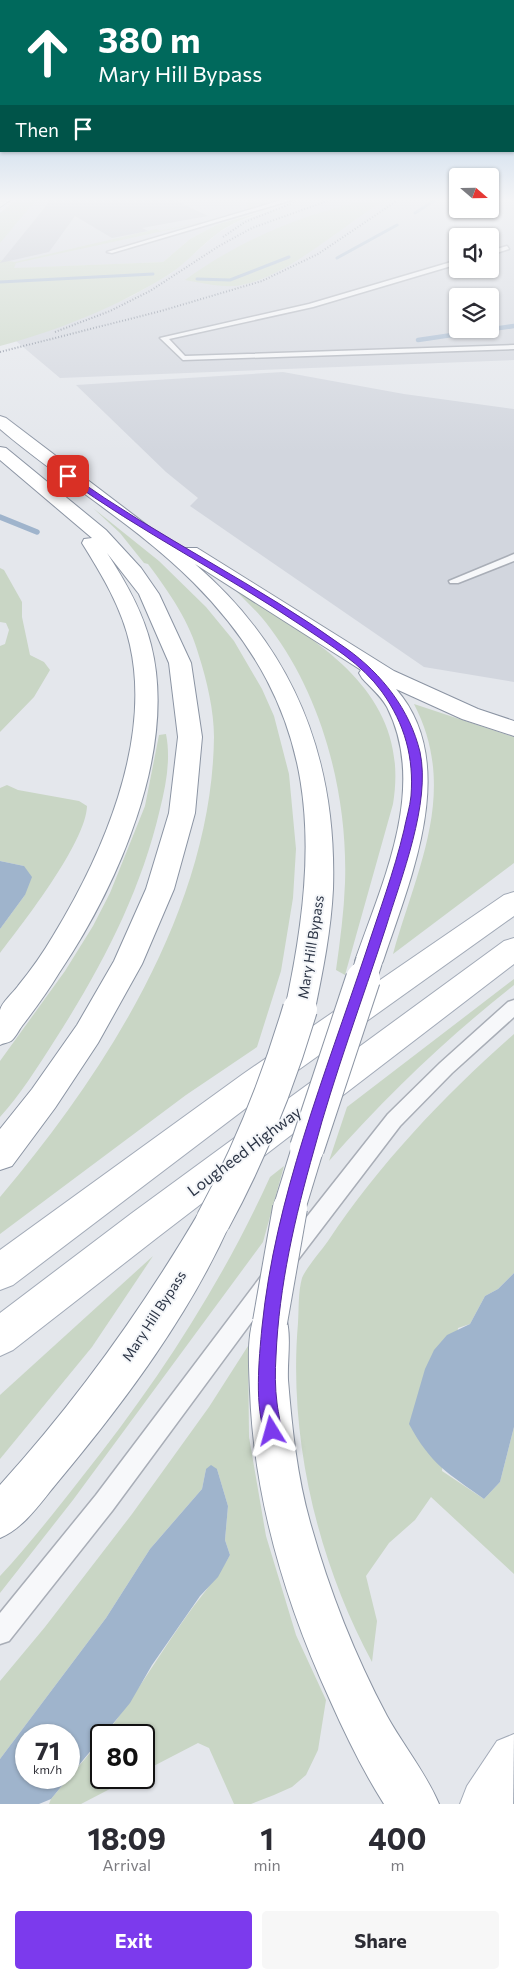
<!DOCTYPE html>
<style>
body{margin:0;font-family:Commissioner,sans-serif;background:#f7f7f7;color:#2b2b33;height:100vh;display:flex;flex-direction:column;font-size:19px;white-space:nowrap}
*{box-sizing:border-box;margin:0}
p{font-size:16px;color:#7c7c81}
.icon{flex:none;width:28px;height:28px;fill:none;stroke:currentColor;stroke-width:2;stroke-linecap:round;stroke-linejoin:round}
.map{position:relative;height:1804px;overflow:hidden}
.details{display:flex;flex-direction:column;background:#fff;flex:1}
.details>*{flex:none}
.hud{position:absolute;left:0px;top:0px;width:515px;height:152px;box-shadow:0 1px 4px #0004;background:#00695c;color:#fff;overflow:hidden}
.needle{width:32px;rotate:110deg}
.buttons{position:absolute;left:449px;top:168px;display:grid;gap:10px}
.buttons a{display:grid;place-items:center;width:50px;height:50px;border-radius:5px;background:#fff;box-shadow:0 1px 4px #0004;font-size:25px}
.speed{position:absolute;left:15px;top:1724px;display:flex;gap:10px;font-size:25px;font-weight:700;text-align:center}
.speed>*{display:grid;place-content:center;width:65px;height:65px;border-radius:50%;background:#fff;box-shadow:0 1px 4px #0004;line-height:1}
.speed small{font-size:12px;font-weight:400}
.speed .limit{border:2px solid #111;border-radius:8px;background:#fff;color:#111}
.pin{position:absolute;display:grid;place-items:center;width:42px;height:42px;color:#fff;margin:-21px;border-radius:10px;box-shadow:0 2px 8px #0006}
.me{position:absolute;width:55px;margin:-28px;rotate:352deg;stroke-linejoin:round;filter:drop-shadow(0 0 4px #0008)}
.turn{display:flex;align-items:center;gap:18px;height:105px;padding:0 15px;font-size:22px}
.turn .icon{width:65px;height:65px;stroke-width:2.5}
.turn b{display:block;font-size:35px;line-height:42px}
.then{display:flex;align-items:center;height:48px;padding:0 15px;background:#0003;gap:10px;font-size:19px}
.eta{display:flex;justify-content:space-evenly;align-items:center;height:85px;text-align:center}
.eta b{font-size:30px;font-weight:700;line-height:35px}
.primary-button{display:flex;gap:10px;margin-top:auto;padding:10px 15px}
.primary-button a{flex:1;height:58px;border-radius:5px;background:#7c3aed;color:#fff;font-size:20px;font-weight:700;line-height:58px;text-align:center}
.primary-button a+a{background:#f7f7f7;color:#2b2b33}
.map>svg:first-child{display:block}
.built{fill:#d2d6de;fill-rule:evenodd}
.green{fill:#c9d6c5}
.water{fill:#9fb4cc;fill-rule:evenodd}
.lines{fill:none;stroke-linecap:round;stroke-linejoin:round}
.stream-far2{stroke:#9fb4cc;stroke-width:3}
.stream-far1{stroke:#9fb4cc;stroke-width:4.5}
.stream{stroke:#9fb4cc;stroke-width:5.5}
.building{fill:#bbc0ca}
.service-casing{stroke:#a9aeb7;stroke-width:3}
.primary-casing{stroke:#a3abb8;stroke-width:2}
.trunk-casing{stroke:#8b94a3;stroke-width:2}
.service{fill:#f7f8fa;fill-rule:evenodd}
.primary{fill:#fff;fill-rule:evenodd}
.trunk{fill:#fff;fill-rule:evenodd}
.rail{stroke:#7d8696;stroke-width:2;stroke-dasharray:1 2;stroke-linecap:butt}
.trunk-bridge-far1-casing{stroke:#8b94a3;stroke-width:28;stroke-linecap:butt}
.trunk-bridge-casing{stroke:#8b94a3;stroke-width:36;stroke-linecap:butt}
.trunk-bridge-far1{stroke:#fff;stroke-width:26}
.trunk-bridge{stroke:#fff;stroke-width:34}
.route{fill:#7c3aed;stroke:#51269a}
.labels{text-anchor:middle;stroke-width:4;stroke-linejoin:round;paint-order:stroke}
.street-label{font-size:14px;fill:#2b3445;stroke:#f4f6f9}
.near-street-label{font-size:16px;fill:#2b3445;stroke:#f4f6f9}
</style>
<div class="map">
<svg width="514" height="1804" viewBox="0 0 514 1804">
<rect width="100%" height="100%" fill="#e4e7ec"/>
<g class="built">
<polygon points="22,200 298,200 218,224 190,239 163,262 0,269 0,227"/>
<path d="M 303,200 L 457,200 L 458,209 L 490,209 L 490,200 L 514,200 L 514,360 L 60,378 L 16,341 L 80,319 L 132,296 L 170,274 L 218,233 L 237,222 ZM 458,236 L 490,236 L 490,269 L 458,269 ZM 458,296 L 490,296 L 490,329 L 458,329 Z"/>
<polygon points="283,372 404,394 514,409 514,682 424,667 190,506 198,498 166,472 76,385"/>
</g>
<g class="green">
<polygon points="16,200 36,200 0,243 0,213"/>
<path d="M 247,200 L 284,200 L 232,216 L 16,263 L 14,268 L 163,262 L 190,239 L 218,224 L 266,211 C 250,216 232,223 218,233 C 200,246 187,263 168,275 C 117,307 59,330 0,346 L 0,260 L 15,262 L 156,229 L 160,231 L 235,215 L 250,209 L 246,203 Z"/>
<path d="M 367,200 L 386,200 C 341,225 286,280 235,286 C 219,287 201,283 185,280 C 240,240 300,215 367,200 Z"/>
<path d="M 93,508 L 159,561 L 206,607 L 234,641 L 262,689 L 274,716 L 289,774 L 296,849 L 293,898 L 281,971 L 257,1047 L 186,1095 L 0,1234 L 0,1197 C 106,1072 212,907 214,737 C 214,711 207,681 199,656 C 190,622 169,592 148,564 L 144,563 L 120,533 Z"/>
<polygon points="0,568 4,570 22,602 22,617 30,655 44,662 50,670 34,697 0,732 0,646 5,644 9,630 6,623 0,622"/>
<path d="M 231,586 C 314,640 412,689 393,804 L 345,975 L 336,970 C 340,941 344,912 345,883 C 348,796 323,698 270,628 C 259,613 245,600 231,586 Z"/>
<path d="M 414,704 L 514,737 L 514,863 L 393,954 C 417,868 459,791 414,704 Z"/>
<path d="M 166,734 C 171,759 166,785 160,809 C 140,895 100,970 53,1043 C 37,1068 20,1095 0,1117 L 0,1061 L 65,971 L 93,926 L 110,893 L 145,806 L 159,735 Z"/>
<path d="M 7,785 L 18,790 L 79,801 L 87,806 C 86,842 24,922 0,953 L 0,929 L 25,895 L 24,866 L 0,861 L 0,788 Z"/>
<path d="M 514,979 L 514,985 C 447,1038 386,1096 329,1161 L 347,1107 Z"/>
<path d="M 514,1034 L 514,1273 L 498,1289 L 485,1296 L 470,1324 L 458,1328 L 442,1471 L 484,1499 L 500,1482 L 514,1427 L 514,1574 L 431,1497 L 415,1520 L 389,1543 L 366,1576 L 377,1621 L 372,1662 C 318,1562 288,1438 298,1323 C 299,1309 298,1292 302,1278 C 306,1268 321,1251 328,1241 C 380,1163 444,1096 514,1034 Z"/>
<path d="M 284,1166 L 263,1242 L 73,1500 L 0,1593 L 0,1576 C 29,1545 56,1510 82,1477 C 156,1384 221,1285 270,1177 Z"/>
<polygon points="153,1256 92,1347 0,1459 0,1395"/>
<path d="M 248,1346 L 249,1437 L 266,1536 L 296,1635 L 326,1700 L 318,1750 L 306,1775 L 292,1787 L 274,1795 L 251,1804 L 234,1804 L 209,1748 L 198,1743 L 144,1771 L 144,1735 L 105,1735 C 133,1699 155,1661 181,1624 C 197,1600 216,1580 230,1555 L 225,1540 L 228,1506 L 217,1469 L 206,1469 L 202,1489 L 150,1549 L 106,1618 L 0,1759 L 0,1681 L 45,1627 L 132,1514 L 209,1407 Z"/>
<polygon points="101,1740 101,1778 131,1778 81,1804 49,1804 51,1799"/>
</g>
<g class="water">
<polygon points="0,861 24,866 32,877 25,895 0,929"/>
<path d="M 514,1273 L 514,1427 L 500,1482 L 484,1499 C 448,1473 431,1465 409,1424 L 425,1369 L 434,1350 L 447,1335 L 470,1324 L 485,1296 L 498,1289 Z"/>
<path d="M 211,1465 L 217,1469 L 228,1506 L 225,1540 L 230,1555 L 218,1577 L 200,1596 L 152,1665 L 130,1703 L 51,1799 L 39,1804 L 0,1804 L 0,1759 L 106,1618 L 150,1549 L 202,1489 L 206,1469 ZM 26,1735 L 69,1735 L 69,1778 L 26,1778 Z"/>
</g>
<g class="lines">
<g class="stream-far2">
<polyline points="490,202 496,200"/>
<polyline points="415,213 435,200"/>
<polyline points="337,258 397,225"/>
<polyline points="197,279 230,280 289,257"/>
<polyline points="0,282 153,274"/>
<polyline points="506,327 514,326"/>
</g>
<polyline class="stream-far1" points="418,340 514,326"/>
<polyline class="stream" points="0,517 37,532"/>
</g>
<polygon class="building" points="48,200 175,200 208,216 142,228 148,231 112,238 75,216 49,252 0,263 50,201"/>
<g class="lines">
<g class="service-casing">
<g id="service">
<polygon points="282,200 292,200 112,253 107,252"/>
<polygon points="507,246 509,249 490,255 490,251"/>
<polygon points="458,260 458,264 313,307 169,339 185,356 514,345 514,349 183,360 160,338 309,304"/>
<polygon points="514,554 514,561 458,583 450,583 449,581"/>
<polygon points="514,1000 514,1017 452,1073 400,1126 297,1261 290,1263 283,1261 280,1254 283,1247 388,1114 440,1063 508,1002"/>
<polygon points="269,1272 276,1275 279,1282 276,1289 112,1511 9,1641 0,1644 0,1613 96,1495 262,1275"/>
</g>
</g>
<g class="primary-casing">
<g id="primary">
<polygon points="514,892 514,916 266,1093 13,1285 0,1290 0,1250 243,1074 504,895"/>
<polygon points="514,938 514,964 158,1237 13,1350 0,1356 0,1313 132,1213 504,941"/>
<polygon points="514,1734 513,1804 460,1804 467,1786 497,1741"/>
</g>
</g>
<g class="trunk-casing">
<g id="trunk">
<polygon points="0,200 10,200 0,207"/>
<path d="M 0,416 L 6,418 L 181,551 L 183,548 L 197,548 L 394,671 L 478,709 L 514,721 L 514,736 L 462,719 L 396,689 C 461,763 410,880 383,961 L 379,969 L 369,972 L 359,969 L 355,961 C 382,883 428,788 387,707 C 381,696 370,687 362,678 L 359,673 L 361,670 L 195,564 C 295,650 337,759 333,889 C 331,930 323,970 315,1009 L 311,1018 L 300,1021 L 289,1018 L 285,1009 C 321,842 321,710 193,582 C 135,524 62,482 0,429 Z"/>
<path d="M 0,447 L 6,448 L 106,530 L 141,568 L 159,594 L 191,663 L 202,737 L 195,813 L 174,889 L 142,964 L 98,1043 L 55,1108 L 12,1166 L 0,1170 L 0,1129 L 32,1089 L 77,1025 L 114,961 L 146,889 L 169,813 L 178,737 L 169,663 L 139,594 L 107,553 C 126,582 143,612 151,645 C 178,751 117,887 59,973 C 48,991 35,1009 22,1026 C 19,1030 15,1038 11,1041 C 8,1043 3,1043 0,1045 C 0,1034 0,1020 0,1010 C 2,1002 13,993 18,986 C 31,970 43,953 53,936 C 102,856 152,742 130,645 C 122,608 102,575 82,543 L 84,539 L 92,538 L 0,460 Z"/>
<polygon points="307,1133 319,1137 324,1148 302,1220 290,1224 278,1220 273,1208 295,1137"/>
<path d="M 213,1204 L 225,1209 L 231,1221 C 190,1314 126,1400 61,1478 C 43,1499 26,1527 0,1538 L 0,1485 C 77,1400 143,1308 201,1209 Z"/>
<path d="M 270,1303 L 283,1309 C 293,1331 287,1356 288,1380 C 292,1428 297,1476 310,1522 C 329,1590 354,1654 387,1716 C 403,1745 426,1773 439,1804 L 384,1804 C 363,1771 346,1736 330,1700 C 285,1602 254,1499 250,1391 C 249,1364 246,1333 257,1309 Z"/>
</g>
</g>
<use href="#service" class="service"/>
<use href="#primary" class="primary"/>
<use href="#trunk" class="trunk"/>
<g class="rail">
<polyline points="223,237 245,222 300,200"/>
<polyline points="55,332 110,311 150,291 219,246 252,228 330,200"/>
<polyline points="0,352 161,311 262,281 318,254 398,200"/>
</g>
<g class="trunk-bridge-far1-casing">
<polyline id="trunk-bridge-far1" points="363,980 369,961"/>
</g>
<g class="trunk-bridge-casing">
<g id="trunk-bridge">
<polyline points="307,1148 363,979"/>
<path d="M 213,1221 C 250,1153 278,1083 300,1009"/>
<polyline points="270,1322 290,1208"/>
</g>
</g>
<use href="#trunk-bridge-far1" class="trunk-bridge-far1"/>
<use href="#trunk-bridge" class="trunk-bridge"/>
</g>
<linearGradient id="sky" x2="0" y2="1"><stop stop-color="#8bb4dd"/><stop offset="0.44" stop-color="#f3f4f6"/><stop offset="1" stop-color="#f3f4f6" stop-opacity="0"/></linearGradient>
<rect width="514" height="453" fill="url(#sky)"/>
<path class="route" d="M 66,475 L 71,475 C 159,538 259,585 347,649 C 382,674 410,710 420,752 C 431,803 401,878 386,927 C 362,1001 334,1075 314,1150 C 295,1217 279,1286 276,1356 C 275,1371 275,1388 277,1403 C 278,1414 283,1426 278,1437 L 272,1439 L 266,1437 C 254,1407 259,1359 262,1327 C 275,1198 325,1075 366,952 C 379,912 394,872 404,830 C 406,819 410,807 411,796 C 414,758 405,724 382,692 C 362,664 330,645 302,626 C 225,574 141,532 66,478 Z"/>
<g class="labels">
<g class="street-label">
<text transform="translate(311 947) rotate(-81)" y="5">Mary Hill Bypass</text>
<text transform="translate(154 1316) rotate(-57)" y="5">Mary Hill Bypass</text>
</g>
<g class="near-street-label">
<text transform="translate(244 1151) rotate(-37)" y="6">Lougheed Highway</text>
</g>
</g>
</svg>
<div class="buttons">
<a><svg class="needle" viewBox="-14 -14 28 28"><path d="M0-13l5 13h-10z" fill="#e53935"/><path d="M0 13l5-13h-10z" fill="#7c7c81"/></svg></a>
<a><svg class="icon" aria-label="sound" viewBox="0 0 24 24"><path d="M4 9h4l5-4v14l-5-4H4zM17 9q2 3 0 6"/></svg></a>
<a><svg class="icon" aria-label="layers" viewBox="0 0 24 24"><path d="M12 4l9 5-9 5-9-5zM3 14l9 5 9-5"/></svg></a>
</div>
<div class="speed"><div>71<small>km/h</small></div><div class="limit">80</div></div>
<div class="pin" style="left:68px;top:476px;background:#d93025"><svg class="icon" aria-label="arrive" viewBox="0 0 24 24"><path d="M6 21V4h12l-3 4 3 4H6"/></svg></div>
<svg class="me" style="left:272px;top:1431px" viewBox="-20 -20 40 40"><path d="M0-17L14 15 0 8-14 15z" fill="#7c3aed" stroke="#fff" stroke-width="4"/></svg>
<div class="hud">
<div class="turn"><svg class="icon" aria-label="ahead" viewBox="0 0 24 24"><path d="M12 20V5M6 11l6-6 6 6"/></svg><div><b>380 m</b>Mary Hill Bypass</div></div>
<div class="then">Then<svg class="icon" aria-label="arrive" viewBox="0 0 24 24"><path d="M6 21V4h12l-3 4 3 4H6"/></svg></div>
</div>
</div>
<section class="details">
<div class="eta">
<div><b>18:09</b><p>Arrival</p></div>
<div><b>1</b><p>min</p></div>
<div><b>400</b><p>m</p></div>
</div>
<div class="primary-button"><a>Exit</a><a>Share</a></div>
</section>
